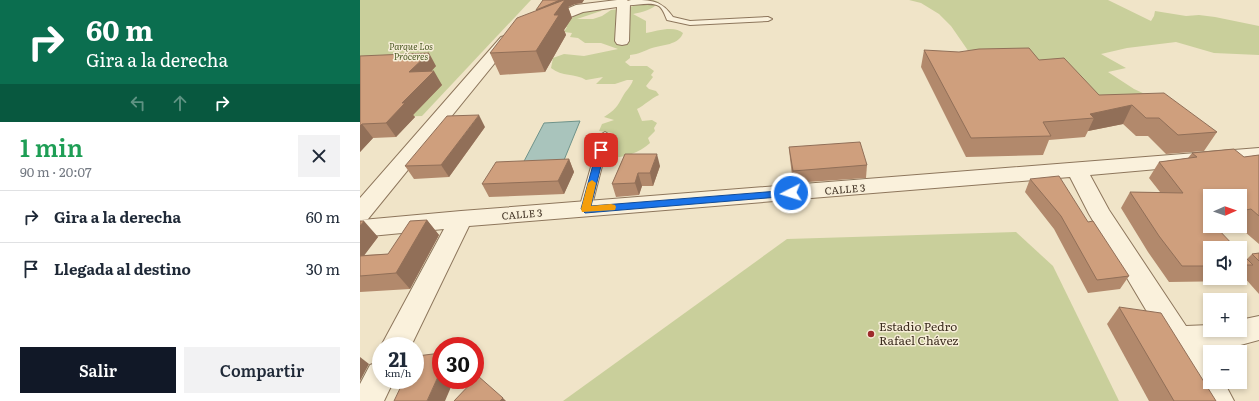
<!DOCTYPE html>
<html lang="es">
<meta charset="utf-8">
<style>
body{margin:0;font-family:Literata,serif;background:#f2f2f3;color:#1f2937;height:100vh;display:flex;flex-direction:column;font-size:15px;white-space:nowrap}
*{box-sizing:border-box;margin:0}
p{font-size:13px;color:#747a83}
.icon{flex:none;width:22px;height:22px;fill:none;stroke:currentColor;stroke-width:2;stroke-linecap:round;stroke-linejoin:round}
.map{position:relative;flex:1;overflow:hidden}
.side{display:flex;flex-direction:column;background:#fff;width:360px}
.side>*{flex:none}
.top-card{background:#0b6e4f;color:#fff;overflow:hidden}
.needle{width:26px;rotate:88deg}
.controls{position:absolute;left:843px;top:189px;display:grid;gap:8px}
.controls a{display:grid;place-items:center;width:44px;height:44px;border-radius:0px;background:#fff;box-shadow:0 2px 6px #0003;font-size:20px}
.speed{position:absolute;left:12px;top:337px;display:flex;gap:8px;font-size:20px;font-weight:700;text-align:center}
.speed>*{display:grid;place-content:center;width:52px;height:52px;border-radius:50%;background:#fff;box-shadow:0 2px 6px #0003;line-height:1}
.speed small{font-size:10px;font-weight:400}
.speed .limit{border:6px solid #d22;background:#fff;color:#111}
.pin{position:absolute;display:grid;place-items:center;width:34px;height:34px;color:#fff;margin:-17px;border-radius:8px;box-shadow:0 2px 6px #0006}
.me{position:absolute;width:44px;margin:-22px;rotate:265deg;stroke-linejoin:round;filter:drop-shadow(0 0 3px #0008)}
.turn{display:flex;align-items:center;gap:14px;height:84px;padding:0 20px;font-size:18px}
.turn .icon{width:52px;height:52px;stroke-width:2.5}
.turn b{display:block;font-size:28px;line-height:34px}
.lanes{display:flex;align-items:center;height:38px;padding:0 20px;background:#0003;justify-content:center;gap:20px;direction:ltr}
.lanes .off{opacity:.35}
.round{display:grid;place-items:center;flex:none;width:42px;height:42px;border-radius:0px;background:#f2f2f3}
.head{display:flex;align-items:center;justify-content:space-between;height:68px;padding:0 20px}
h1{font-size:24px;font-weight:600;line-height:30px;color:#1e9e55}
.button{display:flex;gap:8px;margin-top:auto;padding:8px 20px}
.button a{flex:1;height:46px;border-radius:0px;background:#111827;color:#fff;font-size:16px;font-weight:600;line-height:46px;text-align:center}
.button a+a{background:#f2f2f3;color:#1f2937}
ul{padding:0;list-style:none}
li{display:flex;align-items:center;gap:12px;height:52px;padding:0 20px;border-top:1px solid #e0e1e3}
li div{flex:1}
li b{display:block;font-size:15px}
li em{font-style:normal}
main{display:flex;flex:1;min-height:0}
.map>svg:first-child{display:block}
.green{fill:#c9cf9b}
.water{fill:#a9c4bc;stroke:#6f938a}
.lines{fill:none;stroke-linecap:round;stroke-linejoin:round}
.service-casing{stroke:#8d765c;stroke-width:2}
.minor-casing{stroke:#8d765c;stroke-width:2}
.service{fill:#faf1dc;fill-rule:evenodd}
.minor{fill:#faf1dc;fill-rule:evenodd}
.wall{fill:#b2896c}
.shaded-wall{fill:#916f58}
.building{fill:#cf9f7d;stroke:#916f58}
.route{fill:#1a73e8;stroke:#114b97}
.slow{fill:#f59e0b}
.poi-dot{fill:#9e2a2b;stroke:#f7eed8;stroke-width:1.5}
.labels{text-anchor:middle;stroke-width:3;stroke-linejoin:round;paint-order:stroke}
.far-park-label{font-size:9px;font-style:italic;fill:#4d5a26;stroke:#f7eed8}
.street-label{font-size:10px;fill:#3d2e20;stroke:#f7eed8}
.near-poi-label{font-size:12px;fill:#3d2e20;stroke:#f7eed8;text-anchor:start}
</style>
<main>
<section class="side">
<div class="top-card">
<div class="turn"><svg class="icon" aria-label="right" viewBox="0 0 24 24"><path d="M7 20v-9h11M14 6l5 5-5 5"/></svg><div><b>60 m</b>Gira a la derecha</div></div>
<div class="lanes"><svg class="icon off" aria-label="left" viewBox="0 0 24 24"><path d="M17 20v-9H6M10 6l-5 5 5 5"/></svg><svg class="icon off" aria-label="ahead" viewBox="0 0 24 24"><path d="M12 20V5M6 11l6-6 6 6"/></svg><svg class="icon" aria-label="right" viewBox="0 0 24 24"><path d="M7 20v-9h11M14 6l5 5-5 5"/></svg></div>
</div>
<div class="head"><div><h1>1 min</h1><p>90 m · 20:07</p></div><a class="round"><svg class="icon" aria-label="close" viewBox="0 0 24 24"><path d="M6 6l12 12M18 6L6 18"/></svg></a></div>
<ul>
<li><svg class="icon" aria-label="right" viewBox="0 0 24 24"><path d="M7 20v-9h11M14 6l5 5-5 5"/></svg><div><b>Gira a la derecha</b></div><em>60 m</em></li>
<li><svg class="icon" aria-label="arrive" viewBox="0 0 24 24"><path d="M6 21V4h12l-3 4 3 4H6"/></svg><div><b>Llegada al destino</b></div><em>30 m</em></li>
</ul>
<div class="button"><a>Salir</a><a>Compartir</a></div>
</section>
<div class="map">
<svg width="899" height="401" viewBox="0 0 899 401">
<rect width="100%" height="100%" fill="#f0e4c8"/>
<g class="green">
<polygon points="0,0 171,0 62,116 0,118"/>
<path d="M 293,0 L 299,2 C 293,10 282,12 273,14 L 286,21 L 286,33 C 296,31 315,25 323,33 C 319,45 302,45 292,48 C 284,51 279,54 270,55 L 270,58 L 265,62 L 270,66 L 287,66 L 294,71 L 291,75 L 293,77 L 286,86 L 289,89 L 296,91 L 299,95 C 290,99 285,105 277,109 L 282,121 L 292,120 L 297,123 L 294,128 L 295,131 L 288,138 L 290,143 C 279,153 265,157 250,158 L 248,152 L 255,143 L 253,133 L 239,131 L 242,124 L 254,120 L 244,117 C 255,110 257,107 263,96 C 266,90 271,87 273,80 L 267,80 L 255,84 L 236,84 L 243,77 L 226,80 C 215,73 202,77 191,68 L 193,58 L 204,54 L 224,56 L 258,49 L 241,43 L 225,43 L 218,38 L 210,37 L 212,33 L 204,32 L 207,27 L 201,27 L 209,17 L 212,18 L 223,10 L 242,9 L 241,11 L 217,19 L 233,19 L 242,16 L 251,10 L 267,8 Z"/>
<polygon points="549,0 748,0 791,21 794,16 795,11 826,16 839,15 855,17 899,26 899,55 854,53 816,42 767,48 741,54 766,68 748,72 774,89 811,106 734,103 609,52 591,26 579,14 561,3"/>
<polygon points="656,232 693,266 759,401 203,401 427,239"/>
</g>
<polygon class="water" points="220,121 202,165 161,167 184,123"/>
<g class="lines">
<g class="service-casing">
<g id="service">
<path d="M 271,0 C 292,0 301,0 313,17 L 330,21 L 408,17 L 412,19 L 408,21 L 330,25 L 307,20 C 305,15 303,9 299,6 C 288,0 268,9 261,3 Z"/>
<polygon points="245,132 250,135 231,209 229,212 225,213 221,212 219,209 240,135"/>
</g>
</g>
<g class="minor-casing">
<g id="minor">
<polygon points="257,0 267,0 270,3 269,41 267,44 262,45 257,44 255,41 257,7 223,12 183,28 178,27 176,24 178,21 216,5"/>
<polygon points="154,33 159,34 161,37 159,40 151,43 8,219 2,220 101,211 899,148 899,160 730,175 749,210 826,326 850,325 850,330 880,330 880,320 899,316 899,340 862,350 843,351 850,361 850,382 864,382 874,401 840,401 729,214 710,177 109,226 51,346 21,346 84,229 0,237 0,198 141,37"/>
<polygon points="21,361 21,380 34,380 24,401 0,401 0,384 10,365"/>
</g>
</g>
<use href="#service" class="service"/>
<use href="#minor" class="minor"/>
</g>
<g class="wall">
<polygon points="183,0 224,0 222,3 215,4 208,7 212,18 204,30 206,35 185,72 140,75 130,53 176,11"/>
<polygon points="564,50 739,95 857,132 844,151 806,154 788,136 776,136 763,124 728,131 725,137 689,140 683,155 606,157 561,67"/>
<polygon points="0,56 76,66 71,71 82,85 53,115 55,117 36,137 13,138 0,152"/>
<polygon points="125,127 89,177 54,179 45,166"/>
<polygon points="429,147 507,165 506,178 433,183 430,159"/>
<polygon points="832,153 884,157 899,155 899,244 878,226 880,226 880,196 850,196 850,226 871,226 857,228 850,248 850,278 880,278 880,252 887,259 892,254 899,253 899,294 883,276 878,281 809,282 788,252 761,208 770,192 800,192 789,178 799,162 828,158"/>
<polygon points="265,154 300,166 293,186 282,186 279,195 256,197 252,184"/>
<polygon points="209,159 214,172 204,194 129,197 122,184"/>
<polygon points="670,179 728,222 769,276 760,289 728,293 694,229 665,192"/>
<polygon points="67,220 79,235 50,289 0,292 0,221 18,237 4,255 28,254"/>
<polygon points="759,307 856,401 789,401 747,324"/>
</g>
<g class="shaded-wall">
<polygon points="200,0 224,0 222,3 215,4 208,7 212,18 204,30 206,35 185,72 176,51 179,19 176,10"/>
<polygon points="69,53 76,66 58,86 49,72"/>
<polygon points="74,71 82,85 53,115 55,117 36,137 26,123 42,103"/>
<polygon points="772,105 763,124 728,131 734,118 730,114"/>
<polygon points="119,115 125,127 89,177 81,165"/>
<polygon points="2,124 13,138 0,152 0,126"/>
<polygon points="297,154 300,166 293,186 290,173"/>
<polygon points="209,159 214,172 204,194 198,181"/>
<polygon points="278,173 282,186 279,195 275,183"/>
<polygon points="67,220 79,235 50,289 36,273"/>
<polygon points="4,221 18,237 0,261 0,226"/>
<polygon points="0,357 9,364 0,381"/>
<polygon points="81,370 81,380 94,380 85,401 67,401"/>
<polygon points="143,398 146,401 140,401"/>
</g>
<g class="building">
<polygon points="183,0 200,0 176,10"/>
<polygon points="204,0 205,0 194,15 199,15 176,51 130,53 157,18"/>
<polygon points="669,48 679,60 704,58 739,95 804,93 857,132 818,135 799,118 786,118 772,105 730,114 734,118 683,122 691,136 611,138 564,50 599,52 619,49"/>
<polygon points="69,53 49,72 74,71 42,103 45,103 26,123 2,124 0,126 0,56"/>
<polygon points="119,115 81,165 45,166 87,116"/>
<polygon points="500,142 507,165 433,171 429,147"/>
<polygon points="874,149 884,157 899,155 899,216 891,209 880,211 880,196 850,196 850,215 845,215 850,220 850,226 855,226 876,248 850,248 850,266 822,266 799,236 770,192 823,193 799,162 837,157 832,153"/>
<polygon points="265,154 297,154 290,173 278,173 275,183 252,184"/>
<polygon points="209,159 198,181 122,184 136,162"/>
<polygon points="699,176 728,222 733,221 769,276 737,280 701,216 670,179"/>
<polygon points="67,220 36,273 0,276 0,256 28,254 50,221"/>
<polygon points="0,221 4,221 0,226"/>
<polygon points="880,252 893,265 880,265"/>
<polygon points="899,253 899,261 892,254"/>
<polygon points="759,307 801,313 856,401 814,401"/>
<polygon points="81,353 81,370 67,401 34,401 44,380 55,380 55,360 57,356"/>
<polygon points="118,376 143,398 140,401 94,401 114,380 115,380 115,379"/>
</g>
<polygon class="route" points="241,147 245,150 231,206 431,190 436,193 431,196 225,213 221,209 237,150"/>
<polygon class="slow" points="232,180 236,183 231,206 251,204 255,205 256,207 255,210 222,212 221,209 228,183"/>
<circle class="poi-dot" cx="511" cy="334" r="4"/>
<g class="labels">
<g class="far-park-label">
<text x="51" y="50">Parque Los<tspan x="51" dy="10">Próceres</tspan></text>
</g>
<g class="street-label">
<text transform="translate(485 189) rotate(-5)" y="4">CALLE 3</text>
<text transform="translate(162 214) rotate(-5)" y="4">CALLE 3</text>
</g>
<g class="near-poi-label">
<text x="519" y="331">Estadio Pedro<tspan x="519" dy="14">Rafael Chávez</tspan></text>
</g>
</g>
</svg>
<div class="controls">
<a><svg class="needle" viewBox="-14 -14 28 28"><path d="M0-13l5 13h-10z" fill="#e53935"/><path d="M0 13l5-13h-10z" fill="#747a83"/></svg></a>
<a><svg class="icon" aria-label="sound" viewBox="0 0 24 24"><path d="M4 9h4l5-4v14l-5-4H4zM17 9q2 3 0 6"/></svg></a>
<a>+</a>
<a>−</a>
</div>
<div class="speed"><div>21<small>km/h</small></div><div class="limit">30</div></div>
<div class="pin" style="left:241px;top:150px;background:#d93025"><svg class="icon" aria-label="arrive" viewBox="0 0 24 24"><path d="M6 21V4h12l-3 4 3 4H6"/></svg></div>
<svg class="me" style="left:431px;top:193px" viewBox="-20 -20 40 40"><circle r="17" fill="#1a73e8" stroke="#fff" stroke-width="3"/><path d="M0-11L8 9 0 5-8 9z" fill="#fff"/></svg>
</div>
</main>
